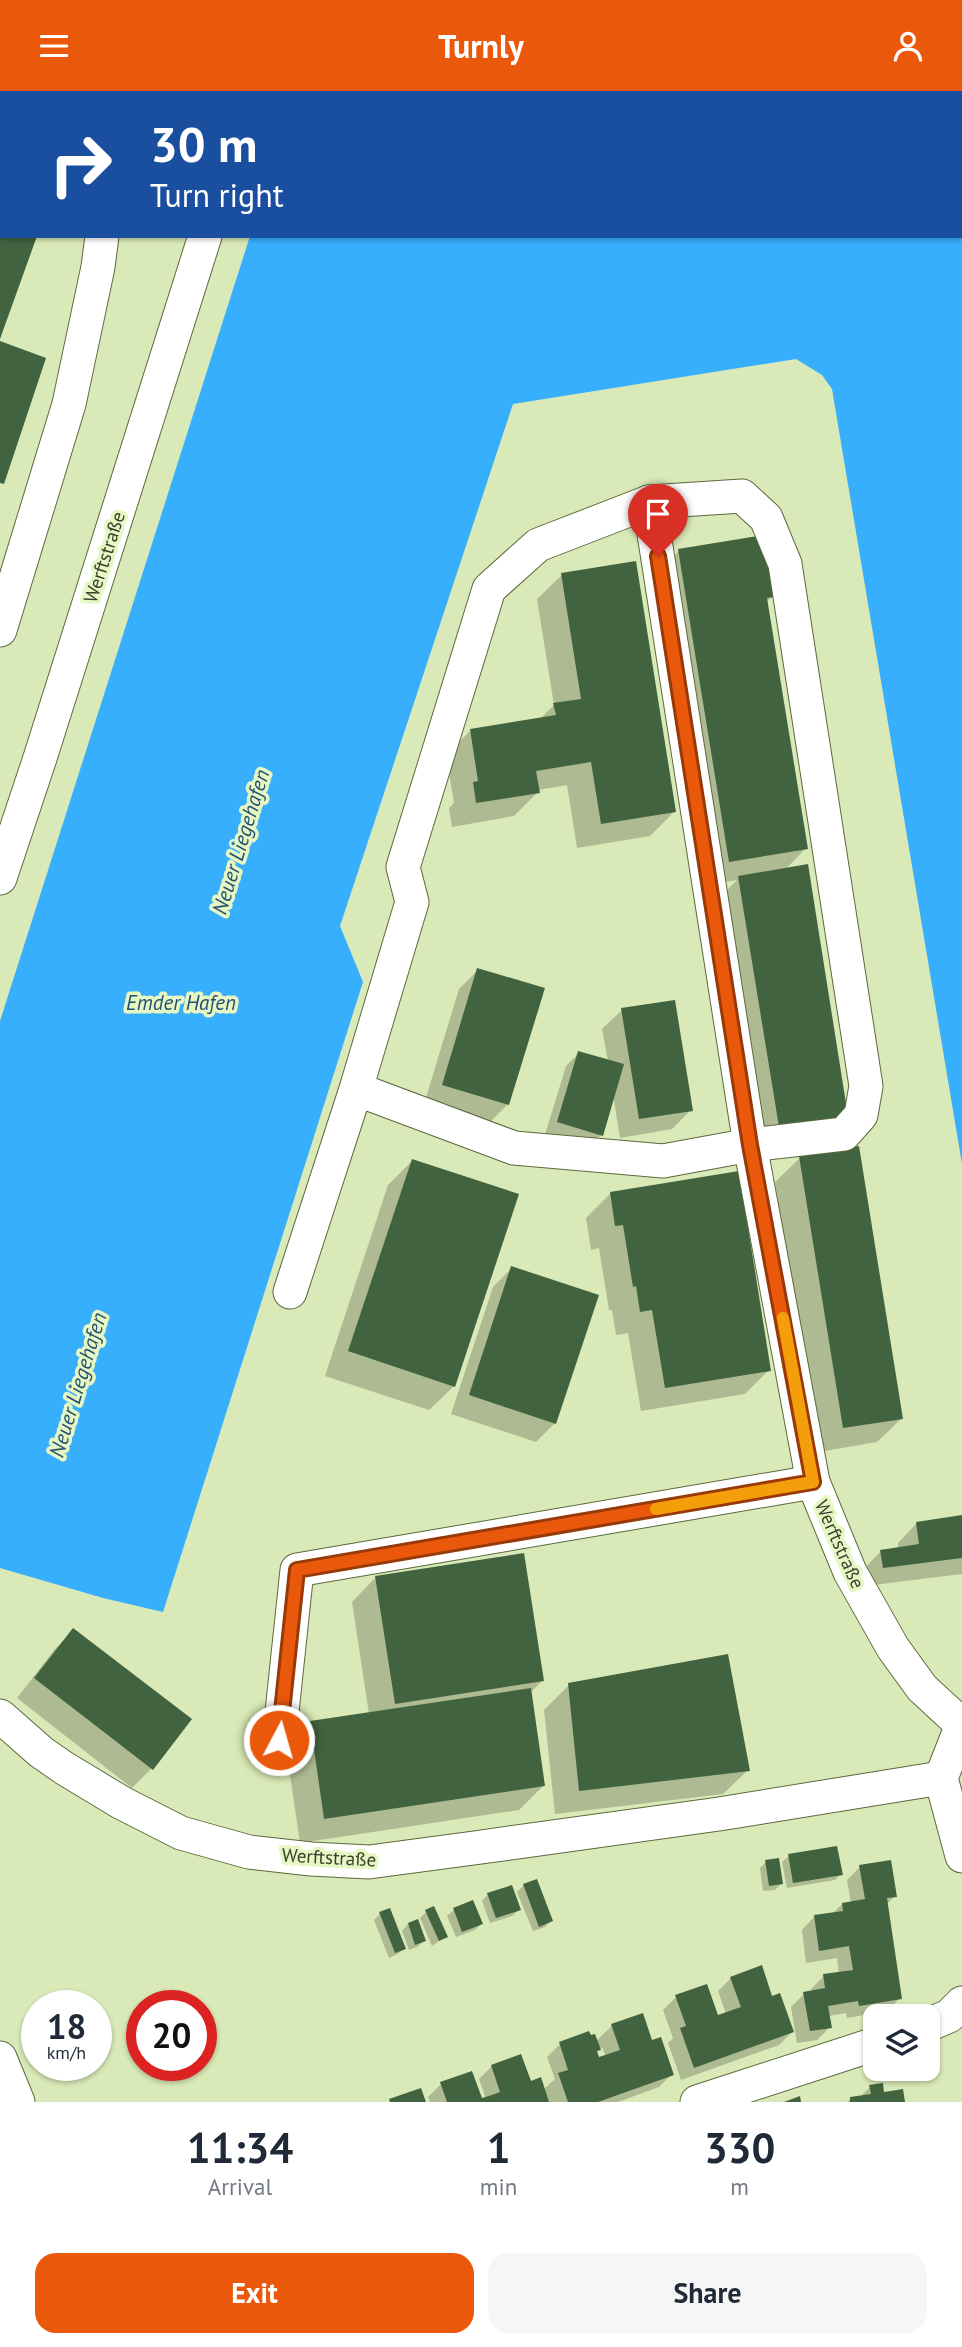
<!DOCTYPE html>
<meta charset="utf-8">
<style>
body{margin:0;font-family:"PT Sans",sans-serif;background:#f6f6f7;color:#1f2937;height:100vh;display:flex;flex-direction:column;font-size:26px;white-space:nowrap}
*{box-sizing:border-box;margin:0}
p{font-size:23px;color:#747a83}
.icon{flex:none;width:38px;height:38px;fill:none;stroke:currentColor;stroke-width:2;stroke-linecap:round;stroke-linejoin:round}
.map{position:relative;height:2011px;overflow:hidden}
.side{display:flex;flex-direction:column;background:#fff;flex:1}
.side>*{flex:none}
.guide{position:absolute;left:0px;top:0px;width:962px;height:147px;box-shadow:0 2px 5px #0004;background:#1a4fa0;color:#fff;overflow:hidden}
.fabs{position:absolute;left:863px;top:1913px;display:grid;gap:14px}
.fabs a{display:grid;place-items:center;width:77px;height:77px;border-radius:14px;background:#fff;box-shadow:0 2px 5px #0004;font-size:35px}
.speed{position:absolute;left:21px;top:1899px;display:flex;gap:14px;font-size:35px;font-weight:700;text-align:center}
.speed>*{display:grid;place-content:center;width:91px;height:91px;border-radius:50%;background:#fff;box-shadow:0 2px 5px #0004;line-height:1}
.speed small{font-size:18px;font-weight:400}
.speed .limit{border:10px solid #d22;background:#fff;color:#111}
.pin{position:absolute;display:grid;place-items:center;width:60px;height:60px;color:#fff;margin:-72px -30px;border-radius:50% 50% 50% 0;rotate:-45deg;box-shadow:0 0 7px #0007}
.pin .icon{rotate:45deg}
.me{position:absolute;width:77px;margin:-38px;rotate:6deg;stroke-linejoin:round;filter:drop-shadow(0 0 5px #0008)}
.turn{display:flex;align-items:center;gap:24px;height:147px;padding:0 35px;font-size:32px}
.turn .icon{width:91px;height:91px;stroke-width:2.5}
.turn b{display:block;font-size:49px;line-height:60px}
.eta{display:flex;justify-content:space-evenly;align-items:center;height:119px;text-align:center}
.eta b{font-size:42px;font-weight:700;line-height:49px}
.primary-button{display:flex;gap:14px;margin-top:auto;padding:14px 35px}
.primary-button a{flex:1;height:80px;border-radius:21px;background:#ea580c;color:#fff;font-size:28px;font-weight:700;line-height:80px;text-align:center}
.primary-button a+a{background:#f6f6f7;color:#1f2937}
header{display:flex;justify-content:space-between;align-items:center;height:91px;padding:0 35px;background:#ea580c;color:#fff;font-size:32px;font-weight:700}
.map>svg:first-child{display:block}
.water{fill:#38affc}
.shadow{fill:#0003;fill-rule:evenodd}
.building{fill:#42633f}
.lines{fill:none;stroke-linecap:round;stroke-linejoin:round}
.minor-casing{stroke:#5c693c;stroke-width:35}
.minor{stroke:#fff;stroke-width:33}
.route-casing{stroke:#983908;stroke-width:18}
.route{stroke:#ea580c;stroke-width:12}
.slow{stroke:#f59e0b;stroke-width:12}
.labels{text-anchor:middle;stroke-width:7;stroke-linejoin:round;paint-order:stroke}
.street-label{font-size:19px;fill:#39402c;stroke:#e6f7c4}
.water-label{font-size:21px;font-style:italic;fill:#245171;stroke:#e6f7c4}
</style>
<header><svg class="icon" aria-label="menu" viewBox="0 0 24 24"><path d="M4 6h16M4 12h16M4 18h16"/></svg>Turnly<svg class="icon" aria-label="person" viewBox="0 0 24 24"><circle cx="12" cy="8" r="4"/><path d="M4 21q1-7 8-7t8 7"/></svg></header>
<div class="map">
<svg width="962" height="2011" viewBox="0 0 962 2011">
<rect width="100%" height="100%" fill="#d9e9b7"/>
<polygon class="water" points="296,0 962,0 962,1073 832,298 822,284 796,268 513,313 340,835 363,891 163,1521 103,1507 0,1477 0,930 250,145 961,145 961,2 296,2"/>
<g class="shadow">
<polygon points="0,37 2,38 0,244"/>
<polygon points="679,460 772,506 766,511 806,757 785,779 846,1024 755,1059 715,811 737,789 705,794 655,484"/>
<polygon points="562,484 675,720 650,745 577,757 567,694 538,699 538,701 514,725 452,736 449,717 454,712 446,664 470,640 539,629 554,614 537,508"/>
<polygon points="478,879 508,1013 488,1033 424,1013 459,898"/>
<polygon points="622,919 691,1019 672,1038 620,1047 613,1003 601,1044 588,1057 545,1044 566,975 579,962 608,970 602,938"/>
<polygon points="800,1067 902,1327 877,1351 819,1361 775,1091"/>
<polygon points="412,1070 454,1295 429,1319 325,1285 388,1094"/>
<polygon points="611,1102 769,1279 745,1303 641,1320 628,1242 616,1244 612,1219 609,1219 599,1157 591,1159 586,1127"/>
<polygon points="512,1177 555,1332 536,1351 451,1323 493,1196"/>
<polygon points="962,1426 962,1483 865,1495 862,1480 881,1460 898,1458 898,1452 917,1432"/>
<polygon points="376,1486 542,1590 530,1602 543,1695 519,1719 300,1752 286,1656 310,1632 369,1623 352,1511"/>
<polygon points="74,1539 189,1629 151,1678 132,1697 17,1607 55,1558"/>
<polygon points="569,1594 748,1679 723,1703 555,1723 544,1619"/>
<polygon points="789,1765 841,1783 835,1789 787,1797 782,1771"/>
<polygon points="766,1771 781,1793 775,1799 763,1800 760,1777"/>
<polygon points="860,1776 895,1805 886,1814 900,1907 887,1920 847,1927 846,1922 828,1925 830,1936 817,1949 797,1952 791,1916 804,1903 812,1901 811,1898 824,1885 839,1883 837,1867 806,1872 802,1839 814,1826 832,1823 842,1813 851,1812 847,1789"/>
<polygon points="524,1794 551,1830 545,1836 533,1840 517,1801"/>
<polygon points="488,1803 519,1819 512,1825 490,1832 482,1810"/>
<polygon points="472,1811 481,1833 475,1839 456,1846 447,1825 454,1819"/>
<polygon points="426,1821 446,1845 432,1855 420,1827"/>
<polygon points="380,1823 404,1857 398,1863 389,1867 374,1829"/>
<polygon points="417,1831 424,1850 417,1856 409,1859 402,1840 408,1833"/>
<polygon points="731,1887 771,1907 792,1941 779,1954 681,1989 668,1952 673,1947 663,1919 676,1906 717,1927 726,1923 718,1900"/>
<path d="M 612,1935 L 651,1951 L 672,1983 L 659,1996 L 618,2011 L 430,2011 L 428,2006 L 441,1993 L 480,2010 L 486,2008 L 479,1988 L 492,1975 L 543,1999 L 555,1988 L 547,1966 L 560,1953 L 590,1946 L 596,1950 ZM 602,1956 L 606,1966 L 598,1969 L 596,1962 Z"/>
<polygon points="870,1996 883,2003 904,2011 847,2011 850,2008 859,2007"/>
</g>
<g class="building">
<polygon points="0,145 37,145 0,248"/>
<polygon points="0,250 46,267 4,393 0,392"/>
<polygon points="764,444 774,506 767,507 808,758 729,771 678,458"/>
<polygon points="636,470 676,721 601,733 591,671 536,680 540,702 476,712 473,691 478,690 470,638 556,624 553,612 581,608 561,482"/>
<polygon points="808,773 848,1025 779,1036 738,785"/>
<polygon points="477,877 545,897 509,1014 442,994"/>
<polygon points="675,909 693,1020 639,1028 621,917"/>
<polygon points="578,960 624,973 603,1045 557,1031"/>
<polygon points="859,1055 903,1328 843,1337 799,1065"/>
<polygon points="412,1068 519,1103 455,1296 348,1260"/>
<polygon points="739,1080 771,1280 665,1297 652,1219 640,1221 636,1195 633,1196 623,1134 615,1135 610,1101"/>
<polygon points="511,1175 599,1204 556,1333 469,1304"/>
<polygon points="962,1424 962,1467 883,1477 880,1459 919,1453 916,1431"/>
<polygon points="524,1462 544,1590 395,1613 375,1485"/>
<polygon points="73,1537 192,1628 153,1679 34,1587"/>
<polygon points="728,1563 750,1680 579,1700 568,1592"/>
<polygon points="531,1597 545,1695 324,1728 310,1630"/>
<polygon points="837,1755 843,1784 793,1792 788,1763"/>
<polygon points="779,1767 783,1793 769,1795 765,1769"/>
<polygon points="891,1769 897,1806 887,1807 902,1908 859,1915 858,1910 828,1915 832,1937 810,1940 803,1901 825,1897 823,1883 853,1879 849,1855 819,1860 814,1824 843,1820 842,1812 865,1808 859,1774"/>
<polygon points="537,1788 553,1830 539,1836 523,1793"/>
<polygon points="512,1794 521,1819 496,1827 487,1802"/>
<polygon points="473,1809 483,1833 462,1841 453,1817"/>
<polygon points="434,1815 448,1846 439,1850 425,1819"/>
<polygon points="390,1817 406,1858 395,1862 379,1821"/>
<polygon points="418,1828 426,1850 415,1854 408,1832"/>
<polygon points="762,1874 772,1905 780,1902 794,1941 694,1977 680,1937 686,1935 675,1904 707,1893 718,1924 741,1916 730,1886"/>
<polygon points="643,1922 652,1949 661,1946 674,1984 598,2011 568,2011 558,1982 568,1979 559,1951 589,1940 591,1944 595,1943 601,1959 597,1960 599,1966 620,1959 611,1933"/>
<polygon points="521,1963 531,1990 541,1986 549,2011 447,2011 440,1991 472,1980 482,2007 492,2004 500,2001 491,1974"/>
<polygon points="883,1992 884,2001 903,1998 905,2011 850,2011 850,2006 871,2003 869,1994"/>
<polygon points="421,1997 426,2011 390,2011 389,2008"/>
<polygon points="800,2005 801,2011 784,2011"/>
</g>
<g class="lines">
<g class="minor-casing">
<g id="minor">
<polyline points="28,0 31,2"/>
<polyline points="251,2 251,0"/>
<polyline points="649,411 750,1054 813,1391 850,1481 893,1557 922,1597 962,1634 941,1687 962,1765"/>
<polyline points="0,539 69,313 98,176 102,145"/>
<polyline points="0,787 40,667 205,145"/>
<polyline points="290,1201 356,998 412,811 403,776 489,498 538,454 649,411 742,405 766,427 785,473 866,995 861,1024 844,1043 750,1054 663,1070 514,1057 356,998"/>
<polyline points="0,1625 41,1661 64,1677 122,1712 181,1742 249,1761 311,1768 369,1771 474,1757 719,1723 941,1687"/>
<polyline points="279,1649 297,1479 813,1391"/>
<polyline points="928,1934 949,1925 962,1912"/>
<polyline points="0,1967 18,2011"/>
<polyline points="697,2011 875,1953"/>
</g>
</g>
<use href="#minor" class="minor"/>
</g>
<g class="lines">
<g class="route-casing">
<polyline id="route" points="279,1649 297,1479 813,1391 750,1054 658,465"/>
</g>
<use href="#route" class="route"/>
<polyline class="slow" points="656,1418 813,1391 783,1227"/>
</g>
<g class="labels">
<g class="street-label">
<text transform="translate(104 466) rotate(-72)" y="7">Werftstraße</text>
<text transform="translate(840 1453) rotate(66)" y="7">Werftstraße</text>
<text transform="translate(329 1766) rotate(3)" y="7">Werftstraße</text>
</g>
<g class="water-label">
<text transform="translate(241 751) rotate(-73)" y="7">Neuer Liegehafen</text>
<text x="181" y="919">Emder Hafen</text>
<text transform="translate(78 1294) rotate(-73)" y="7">Neuer Liegehafen</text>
</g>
</g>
</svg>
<div class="fabs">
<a><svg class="icon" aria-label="layers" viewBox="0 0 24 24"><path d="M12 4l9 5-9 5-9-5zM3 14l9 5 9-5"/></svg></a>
</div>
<div class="speed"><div>18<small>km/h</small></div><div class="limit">20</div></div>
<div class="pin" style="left:658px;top:465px;background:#d93025"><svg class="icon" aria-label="arrive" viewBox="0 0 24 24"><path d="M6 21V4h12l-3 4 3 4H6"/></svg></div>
<svg class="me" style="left:279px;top:1649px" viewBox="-20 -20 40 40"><circle r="17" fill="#ea580c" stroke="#fff" stroke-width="3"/><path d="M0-11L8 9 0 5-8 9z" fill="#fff"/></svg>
<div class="guide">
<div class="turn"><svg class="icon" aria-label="right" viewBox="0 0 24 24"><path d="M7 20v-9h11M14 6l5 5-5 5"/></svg><div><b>30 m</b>Turn right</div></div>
</div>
</div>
<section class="side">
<div class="eta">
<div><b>11:34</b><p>Arrival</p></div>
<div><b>1</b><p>min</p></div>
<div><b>330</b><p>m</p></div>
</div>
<div class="primary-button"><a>Exit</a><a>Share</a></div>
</section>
